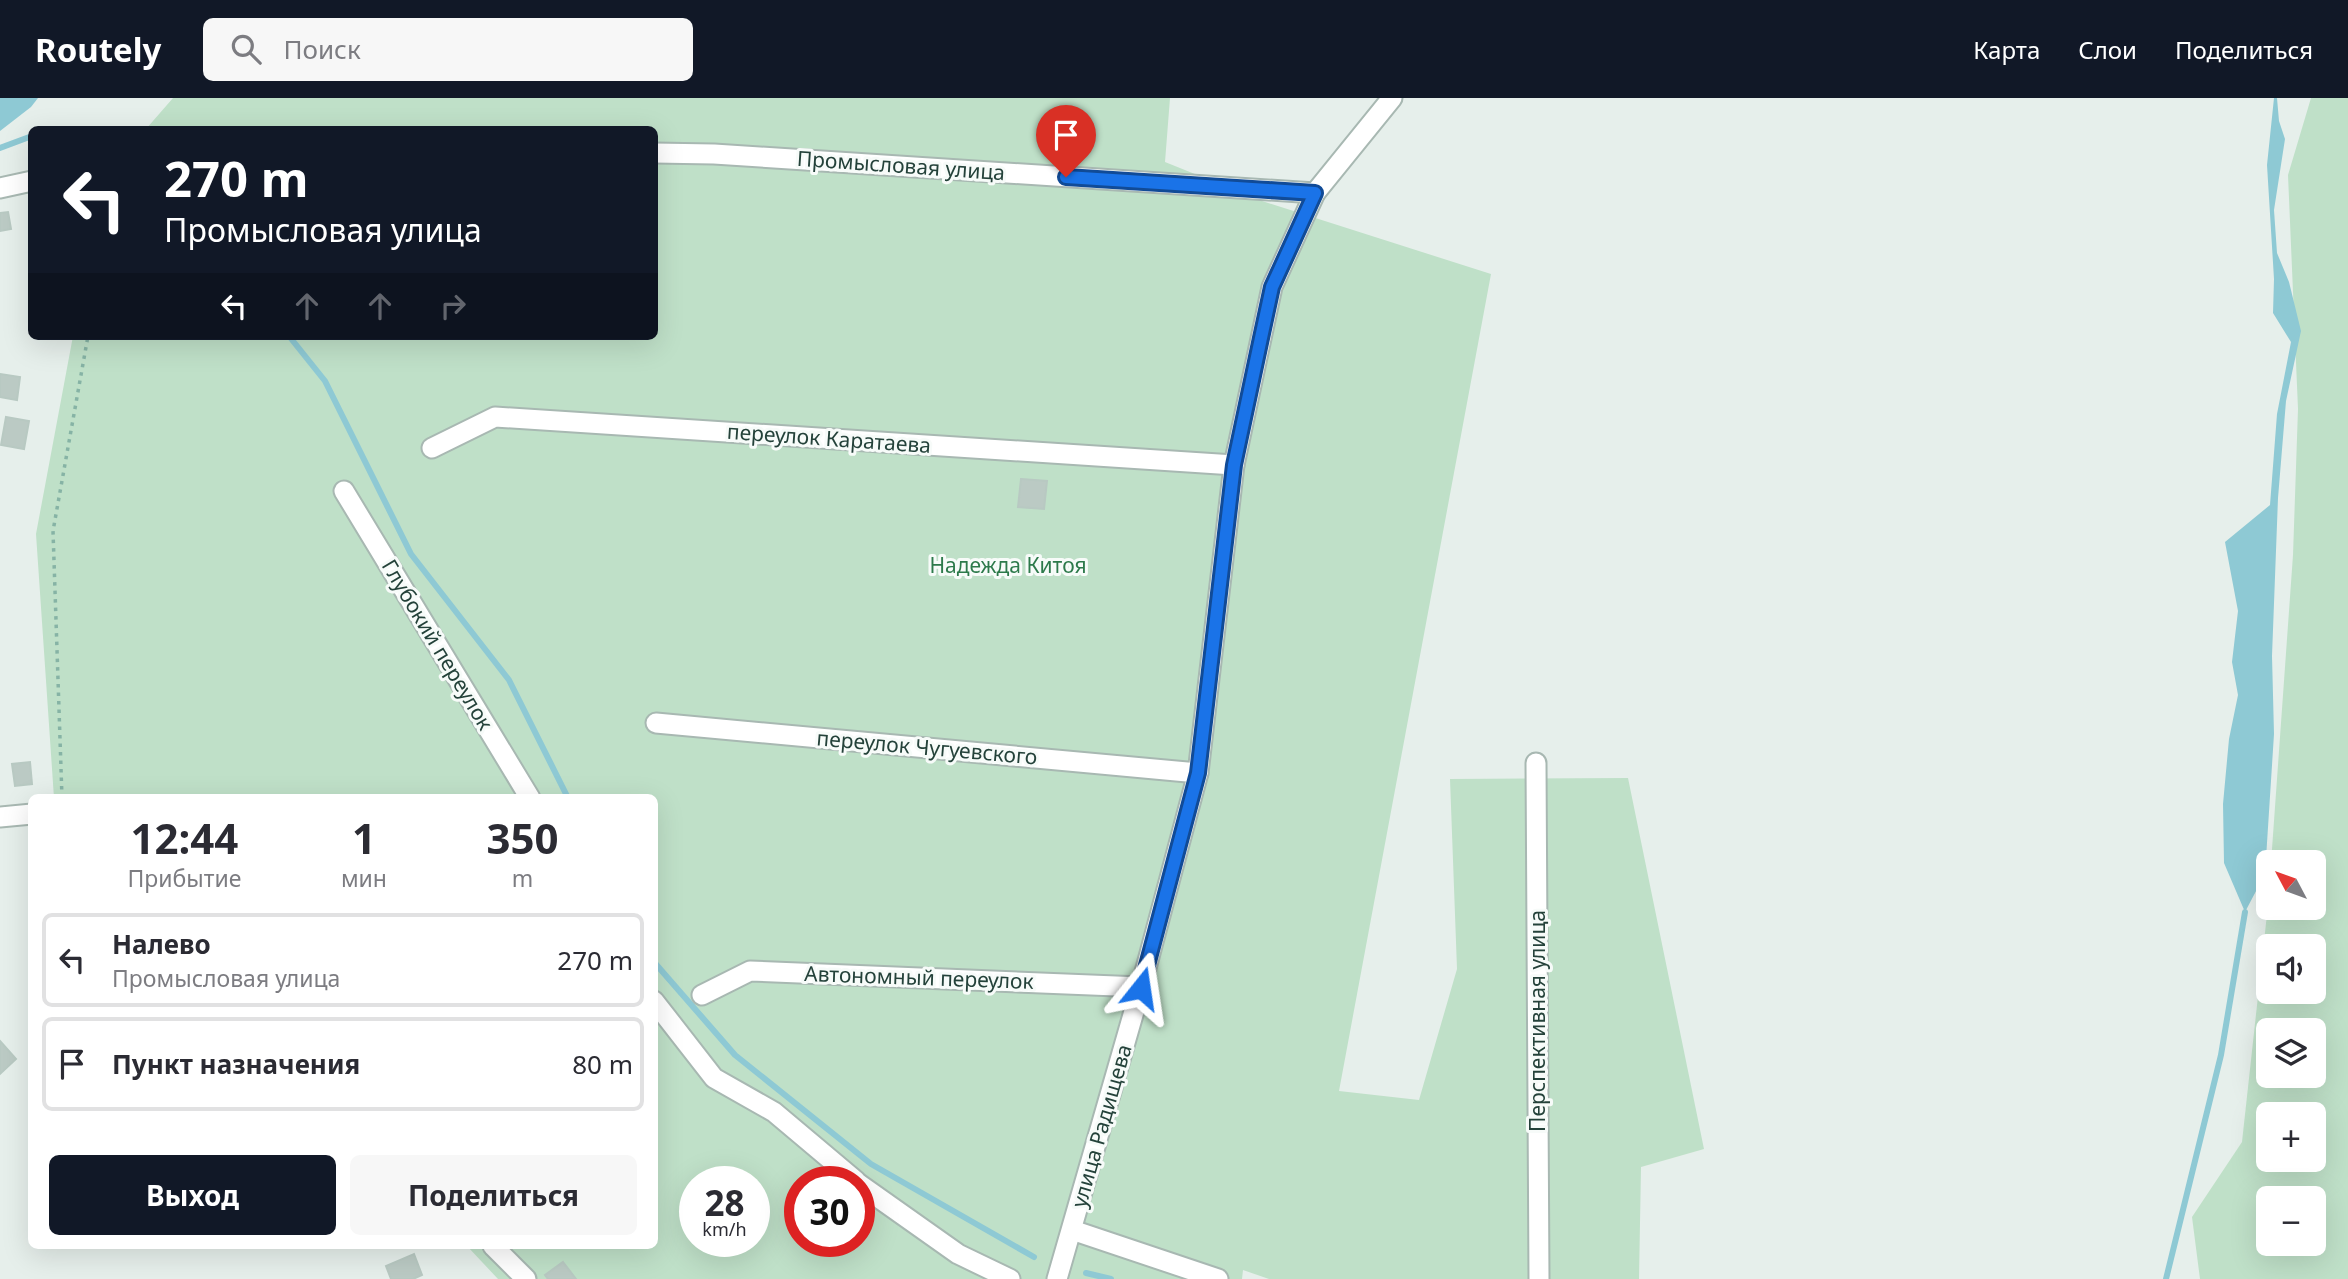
<!DOCTYPE html>
<html lang="ru">
<meta charset="utf-8">
<style>
body{margin:0;font-family:"Noto Sans",sans-serif;background:#f7f7f7;color:#2b2b33;height:100vh;display:flex;flex-direction:column;font-size:26px;white-space:nowrap}
*{box-sizing:border-box;margin:0}
p{font-size:23px;color:#7c7c81}
.icon{flex:none;width:38px;height:38px;fill:none;stroke:currentColor;stroke-width:2;stroke-linecap:round;stroke-linejoin:round}
.map{position:relative;flex:1;overflow:hidden}
.panel{position:absolute;left:28px;top:696px;width:630px;height:455px;display:flex;flex-direction:column;background:#fff;border-radius:10px;box-shadow:0 7px 28px #0002}
.panel>*{flex:none}
.hud{position:absolute;left:28px;top:28px;width:630px;height:214px;border-radius:10px;box-shadow:0 7px 28px #0002;background:#111827;color:#fff;overflow:hidden}
.needle{width:46px;rotate:311deg}
.tools{position:absolute;left:2256px;top:752px;display:grid;gap:14px}
.tools a{display:grid;place-items:center;width:70px;height:70px;border-radius:10px;background:#fff;box-shadow:0 7px 28px #0002;font-size:35px}
.speed{position:absolute;left:679px;top:1068px;display:flex;gap:14px;font-size:35px;font-weight:700;text-align:center}
.speed>*{display:grid;place-content:center;width:91px;height:91px;border-radius:50%;background:#fff;box-shadow:0 7px 28px #0002;line-height:1}
.speed small{font-size:18px;font-weight:400}
.speed .limit{border:10px solid #d22;background:#fff;color:#111}
.pin{position:absolute;display:grid;place-items:center;width:60px;height:60px;color:#fff;margin:-72px -30px;border-radius:50% 50% 50% 0;rotate:-45deg;box-shadow:0 0 7px #0007}
.pin .icon{rotate:45deg}
.me{position:absolute;width:77px;margin:-38px;rotate:15deg;stroke-linejoin:round;filter:drop-shadow(0 0 5px #0008)}
.turn{display:flex;align-items:center;gap:24px;height:147px;padding:0 21px;font-size:32px}
.turn .icon{width:91px;height:91px;stroke-width:2.5}
.turn b{display:block;font-size:49px;line-height:60px}
.lanes{display:flex;align-items:center;height:66px;padding:0 21px;background:#0003;justify-content:center;gap:35px;direction:ltr}
.lanes .off{opacity:.35}
.eta{display:flex;justify-content:space-evenly;align-items:center;height:119px;text-align:center}
.eta b{font-size:42px;font-weight:700;line-height:49px}
.primary-button{display:flex;gap:14px;margin-top:auto;padding:14px 21px}
.primary-button a{flex:1;height:80px;border-radius:10px;background:#111827;color:#fff;font-size:28px;font-weight:700;line-height:80px;text-align:center}
.primary-button a+a{background:#f7f7f7;color:#2b2b33}
ul{padding:0;list-style:none}
li{display:flex;align-items:center;gap:21px;height:94px;margin:0 14px 10px;padding:0 7px;border:4px solid #e1e1e2;border-radius:10px}
li div{flex:1}
li b{display:block;font-size:26px}
li em{font-style:normal}
header{display:flex;align-items:center;gap:42px;box-sizing:border-box;height:98px;padding:0 35px;background:#111827;color:#fff}
header strong{font-size:33px}
nav{display:flex;gap:38px;margin-inline-start:auto;font-size:24px}
.search{width:490px;height:63px;background:#f7f7f7;display:flex;align-items:center;gap:18px;box-sizing:border-box;padding:0 24px;border-radius:10px;color:#7c7c81;font-size:26px}
.map>svg:first-child{display:block}
.green{fill:#bfe0c8;fill-rule:evenodd}
.water{fill:#8ec9d4}
.lines{fill:none;stroke-linecap:round;stroke-linejoin:round}
.stream{stroke:#8ec9d4;stroke-width:6}
.building{fill:#bbcac4;stroke:#b8c9c2;stroke-width:2}
.minor-casing{stroke:#a8b8b2;stroke-width:23}
.path{stroke:#86b3a5;stroke-width:3.5;stroke-dasharray:3.5 5;stroke-linecap:butt}
.minor{stroke:#fff;stroke-width:19}
.route-casing{stroke:#114b97;stroke-width:18}
.route{stroke:#1a73e8;stroke-width:12}
.labels{text-anchor:middle;stroke-width:6;stroke-linejoin:round;paint-order:stroke}
.street-label{font-size:21px;fill:#24423a;stroke:#f7fbf9}
.park-label{font-size:21px;fill:#2d7a4b;stroke:#f7fbf9}
</style>
<header>
<strong>Routely</strong>
<div class="search"><svg class="icon" aria-label="search" viewBox="0 0 24 24"><circle cx="10" cy="10" r="6"/><path d="M15 15l6 6"/></svg>Поиск</div>
<nav><a>Карта</a><a>Слои</a><a>Поделиться</a></nav>
</header>
<div class="map">
<svg width="2348" height="1181" viewBox="0 0 2348 1181">
<rect width="100%" height="100%" fill="#e6efeb"/>
<g class="green">
<path d="M 173,0 L 1170,0 L 1165,64 L 1262,103 L 1491,176 L 1339,993 L 1419,1002 L 1457,871 L 1450,681 L 1628,680 L 1704,1051 L 1641,1069 L 1639,1181 L 1269,1181 L 1243,1172 L 1242,1181 L 498,1181 L 467,1148 L 654,1148 L 654,700 L 54,700 L 36,436 L 73,238 L 654,238 L 654,32 L 146,31 ZM 695,1083 L 754,1083 L 754,1143 L 695,1143 ZM 800,1083 L 859,1083 L 859,1143 L 800,1143 Z"/>
<path d="M 2311,0 L 2348,0 L 2348,1181 L 2200,1181 L 2192,1119 L 2242,1044 L 2268,807 L 2268,810 L 2314,810 L 2314,765 L 2271,765 L 2293,457 L 2298,311 L 2288,77 ZM 2268,849 L 2314,849 L 2314,894 L 2268,894 ZM 2268,933 L 2314,933 L 2314,978 L 2268,978 ZM 2268,1017 L 2314,1017 L 2314,1062 L 2268,1062 ZM 2268,1101 L 2314,1101 L 2314,1146 L 2268,1146 Z"/>
</g>
<g class="water">
<polygon points="0,0 38,0 31,9 0,33"/>
<polygon points="2274,0 2277,0 2279,23 2285,41 2274,112 2277,155 2289,184 2301,233 2286,303 2278,400 2272,558 2274,636 2265,776 2245,814 2224,765 2223,706 2229,641 2238,597 2232,564 2238,513 2225,444 2270,407 2277,316 2291,244 2273,215 2274,181 2267,67"/>
</g>
<g class="lines">
<g class="stream">
<polyline points="0,50 32,38"/>
<polyline points="289,238 325,283 411,456 509,582 568,700"/>
<polyline points="654,864 735,957 871,1066 1034,1159"/>
<polyline points="1086,1175 1111,1181"/>
<polyline points="2166,1181 2221,957 2245,814"/>
</g>
</g>
<g class="building">
<polygon points="8,114 11,131 0,133 0,115"/>
<polygon points="0,276 20,279 17,302 0,299"/>
<polygon points="6,319 29,323 24,351 1,347"/>
<polygon points="1021,381 1047,383 1044,411 1018,409"/>
<polygon points="30,664 32,686 15,688 12,666"/>
<polygon points="0,943 16,961 0,976"/>
<polygon points="414,1156 422,1177 413,1181 391,1181 386,1168"/>
<polygon points="563,1164 576,1181 548,1181 545,1177"/>
</g>
<g class="lines">
<g class="minor-casing">
<g id="minor">
<polyline points="654,55 714,56 1315,95"/>
<polyline points="0,90 32,83"/>
<polyline points="432,350 495,319 1234,367"/>
<polyline points="344,393 530,700"/>
<polyline points="656,625 1198,675"/>
<polyline points="1536,665 1539,1181"/>
<polyline points="0,719 32,716"/>
<polyline points="702,897 750,873 1141,889"/>
<polyline points="654,903 714,980 774,1014 856,1083"/>
<polyline points="859,1086 958,1156 1010,1181"/>
<polyline points="1072,1132 1218,1181"/>
<polyline points="493,1148 526,1181"/>
<polyline points="1057,1181 1141,889 1198,675 1234,367 1272,189 1315,95 1392,0"/>
</g>
</g>
<polyline class="path" points="62,700 53,433 88,238"/>
<use href="#minor" class="minor"/>
</g>
<g class="lines">
<g class="route-casing">
<polyline id="route" points="1066,79 1315,95 1272,189 1261,240 1234,367 1198,675 1141,890"/>
</g>
<use href="#route" class="route"/>
</g>
<g class="labels">
<g class="street-label">
<text transform="translate(901 68) rotate(4)" y="7">Промысловая улица</text>
<text transform="translate(829 341) rotate(4)" y="7">переулок Каратаева</text>
<text transform="translate(437 547) rotate(59)" y="7">Глубокий переулок</text>
<text transform="translate(927 650) rotate(5)" y="7">переулок Чугуевского</text>
<text transform="translate(919 880) rotate(2)" y="7">Автономный переулок</text>
<text transform="translate(1538 923) rotate(-90)" y="7">Перспективная улица</text>
<text transform="translate(1102 1028) rotate(-74)" y="7">улица Радищева</text>
</g>
<g class="park-label">
<text x="1008" y="475">Надежда Китоя</text>
</g>
</g>
</svg>
<div class="tools">
<a><svg class="needle" viewBox="-14 -14 28 28"><path d="M0-13l5 13h-10z" fill="#e53935"/><path d="M0 13l5-13h-10z" fill="#7c7c81"/></svg></a>
<a><svg class="icon" aria-label="sound" viewBox="0 0 24 24"><path d="M4 9h4l5-4v14l-5-4H4zM17 9q2 3 0 6"/></svg></a>
<a><svg class="icon" aria-label="layers" viewBox="0 0 24 24"><path d="M12 4l9 5-9 5-9-5zM3 14l9 5 9-5"/></svg></a>
<a>+</a>
<a>−</a>
</div>
<div class="speed"><div>28<small>km/h</small></div><div class="limit">30</div></div>
<div class="pin" style="left:1066px;top:79px;background:#d93025"><svg class="icon" aria-label="arrive" viewBox="0 0 24 24"><path d="M6 21V4h12l-3 4 3 4H6"/></svg></div>
<svg class="me" style="left:1141px;top:890px" viewBox="-20 -20 40 40"><path d="M0-17L14 15 0 8-14 15z" fill="#1a73e8" stroke="#fff" stroke-width="4"/></svg>
<div class="hud">
<div class="turn"><svg class="icon" aria-label="left" viewBox="0 0 24 24"><path d="M17 20v-9H6M10 6l-5 5 5 5"/></svg><div><b>270 m</b>Промысловая улица</div></div>
<div class="lanes"><svg class="icon" aria-label="left" viewBox="0 0 24 24"><path d="M17 20v-9H6M10 6l-5 5 5 5"/></svg><svg class="icon off" aria-label="ahead" viewBox="0 0 24 24"><path d="M12 20V5M6 11l6-6 6 6"/></svg><svg class="icon off" aria-label="ahead" viewBox="0 0 24 24"><path d="M12 20V5M6 11l6-6 6 6"/></svg><svg class="icon off" aria-label="right" viewBox="0 0 24 24"><path d="M7 20v-9h11M14 6l5 5-5 5"/></svg></div>
</div>
<section class="panel">
<div class="eta">
<div><b>12:44</b><p>Прибытие</p></div>
<div><b>1</b><p>мин</p></div>
<div><b>350</b><p>m</p></div>
</div>
<ul>
<li><svg class="icon" aria-label="left" viewBox="0 0 24 24"><path d="M17 20v-9H6M10 6l-5 5 5 5"/></svg><div><b>Налево</b><p>Промысловая улица</p></div><em>270 m</em></li>
<li><svg class="icon" aria-label="arrive" viewBox="0 0 24 24"><path d="M6 21V4h12l-3 4 3 4H6"/></svg><div><b>Пункт назначения</b></div><em>80 m</em></li>
</ul>
<div class="primary-button"><a>Выход</a><a>Поделиться</a></div>
</section>
</div>
